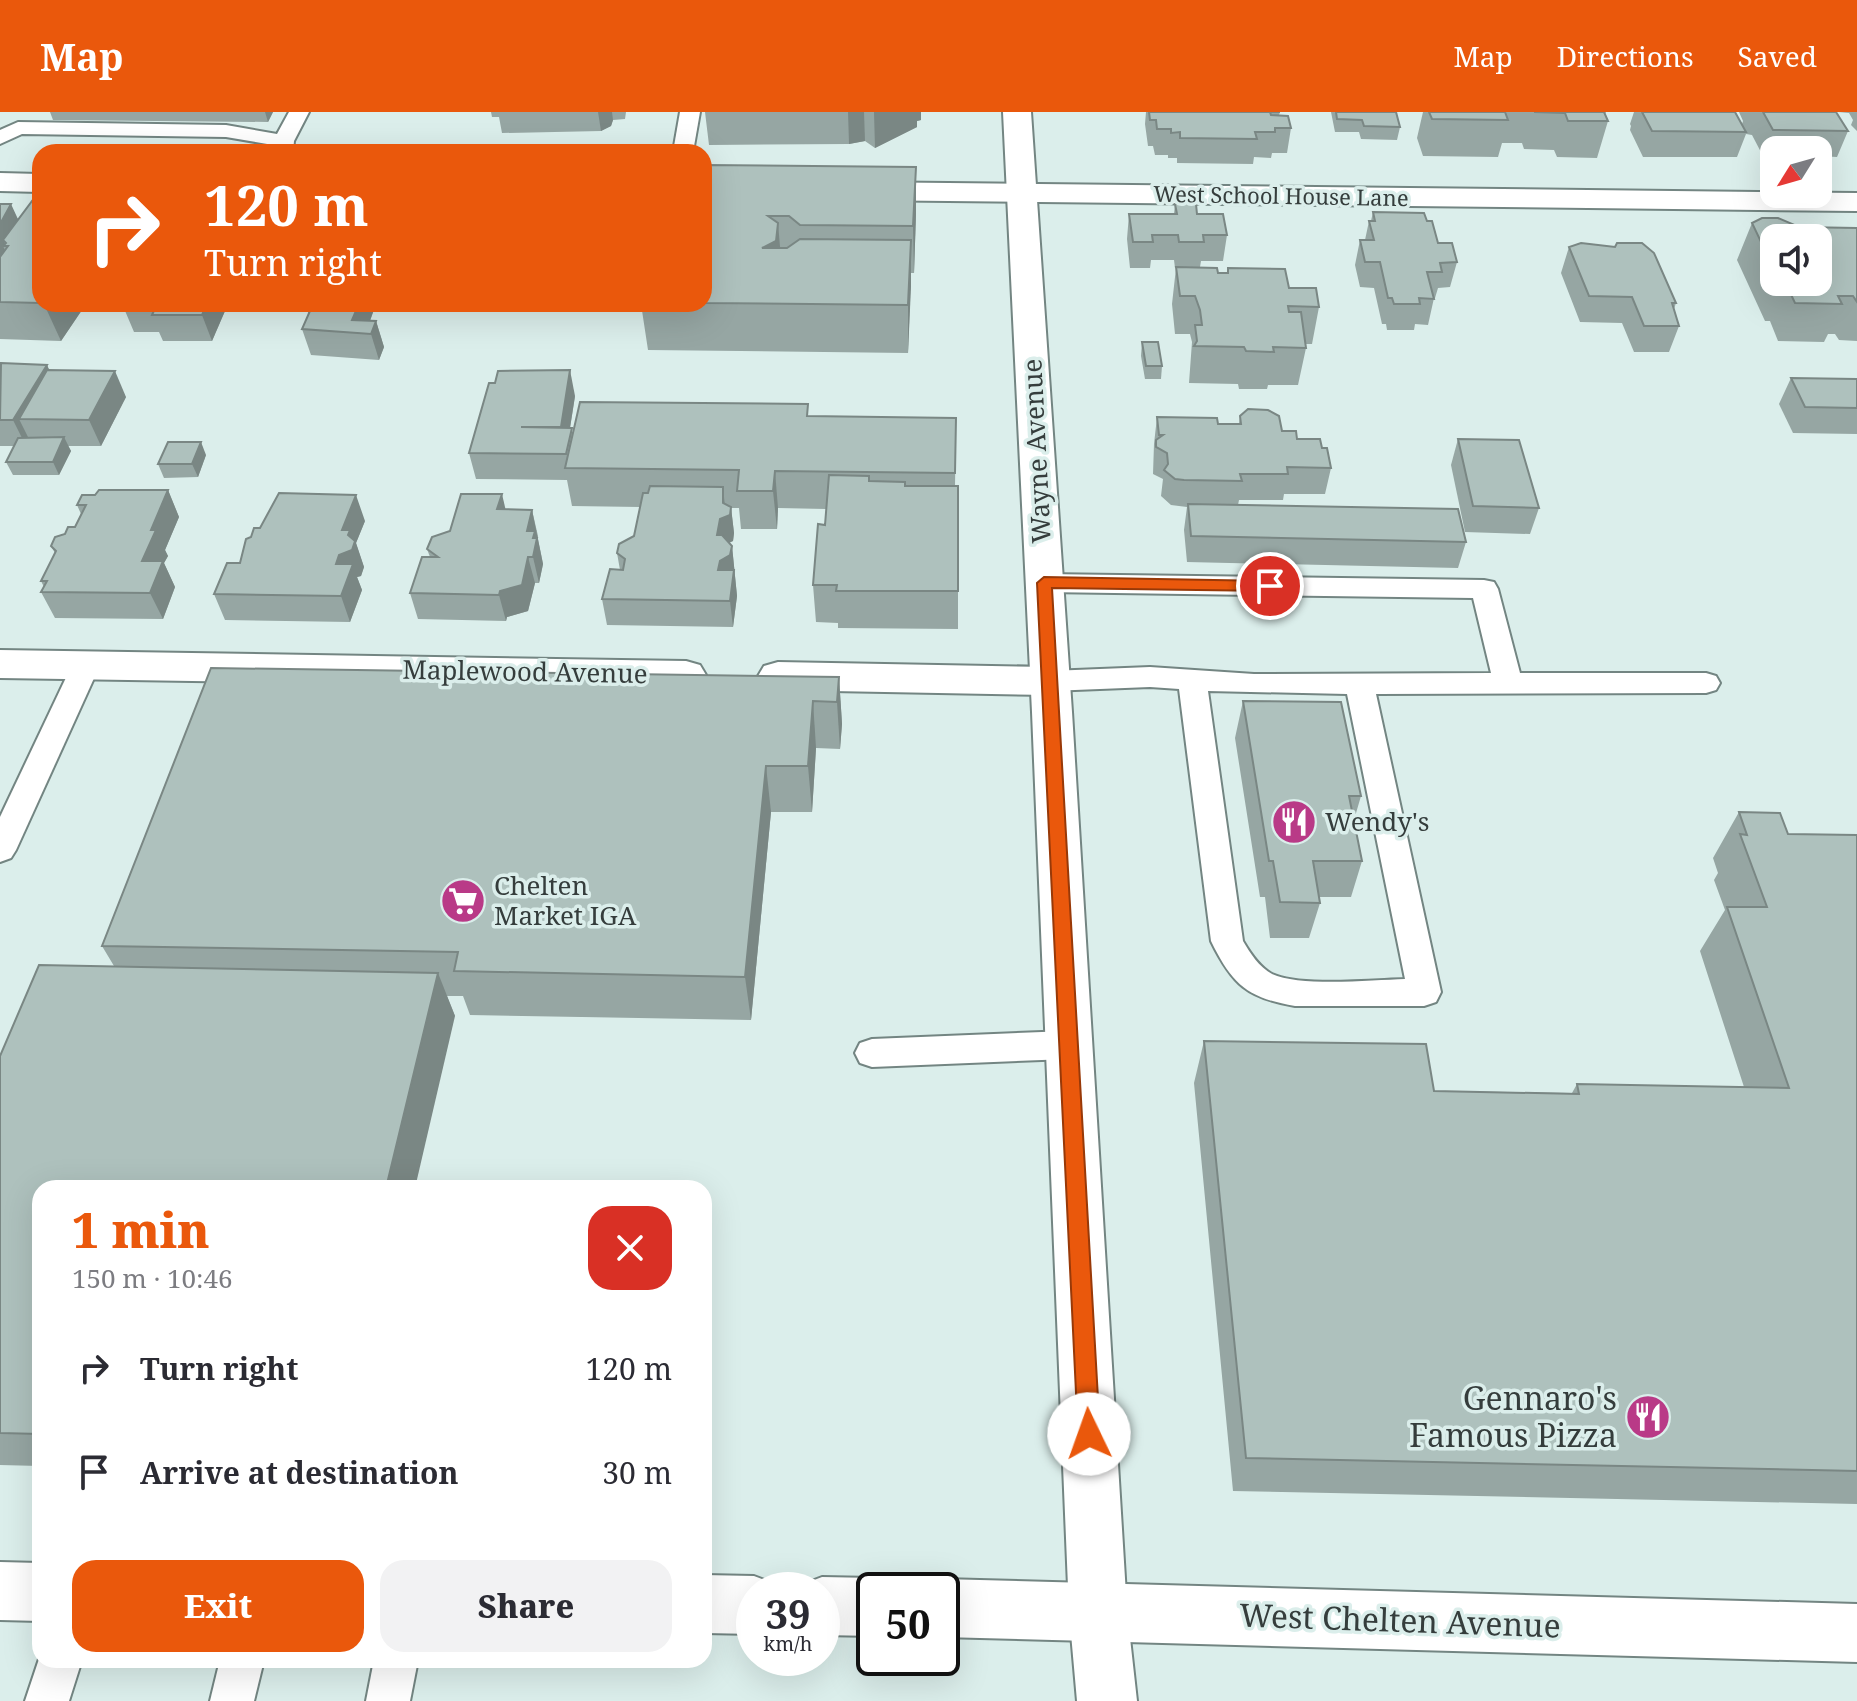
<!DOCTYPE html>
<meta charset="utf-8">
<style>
body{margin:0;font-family:"Noto Serif",serif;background:#f2f2f3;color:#2b2b33;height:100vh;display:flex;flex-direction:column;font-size:30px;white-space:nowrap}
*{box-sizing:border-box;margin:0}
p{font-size:26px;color:#7c7c81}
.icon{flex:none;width:44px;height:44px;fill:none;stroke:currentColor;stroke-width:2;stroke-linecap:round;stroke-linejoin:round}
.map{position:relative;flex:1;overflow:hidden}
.sheet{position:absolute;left:32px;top:1068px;width:680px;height:488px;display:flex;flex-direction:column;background:#fff;border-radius:24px;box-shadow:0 8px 32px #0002}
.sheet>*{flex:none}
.banner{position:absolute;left:32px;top:32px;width:680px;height:168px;border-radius:24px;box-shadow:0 8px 32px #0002;background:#ea580c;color:#fff;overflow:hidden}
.needle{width:52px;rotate:233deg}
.controls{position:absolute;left:1760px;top:24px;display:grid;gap:16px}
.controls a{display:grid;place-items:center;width:72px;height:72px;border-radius:16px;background:#fff;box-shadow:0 8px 32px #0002;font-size:40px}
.speed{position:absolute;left:736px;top:1460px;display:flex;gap:16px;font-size:40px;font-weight:700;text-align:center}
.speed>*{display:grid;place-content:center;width:104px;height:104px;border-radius:50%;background:#fff;box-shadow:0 8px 32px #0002;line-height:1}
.speed small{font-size:20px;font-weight:400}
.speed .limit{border:4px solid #111;border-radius:12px;background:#fff;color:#111}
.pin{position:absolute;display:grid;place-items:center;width:68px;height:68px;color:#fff;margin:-34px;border:4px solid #fff;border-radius:50%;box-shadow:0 2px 8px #0007}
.me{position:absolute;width:88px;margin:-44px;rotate:357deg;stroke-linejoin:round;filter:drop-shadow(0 0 6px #0008)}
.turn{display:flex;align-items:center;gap:28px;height:168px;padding:0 40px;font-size:36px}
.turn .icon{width:104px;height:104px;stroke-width:2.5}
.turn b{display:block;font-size:56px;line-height:68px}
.round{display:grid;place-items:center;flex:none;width:84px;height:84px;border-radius:24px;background:#f2f2f3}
.headline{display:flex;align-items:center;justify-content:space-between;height:136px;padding:0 40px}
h1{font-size:48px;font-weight:800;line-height:60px;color:#ea580c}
.button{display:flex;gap:16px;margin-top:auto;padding:16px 40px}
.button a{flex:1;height:92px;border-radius:24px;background:#ea580c;color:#fff;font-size:32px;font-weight:800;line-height:92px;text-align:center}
.button a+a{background:#f2f2f3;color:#2b2b33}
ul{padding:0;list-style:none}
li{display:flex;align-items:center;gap:24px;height:104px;padding:0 40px}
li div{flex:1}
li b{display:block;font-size:30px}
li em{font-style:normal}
header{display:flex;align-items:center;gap:48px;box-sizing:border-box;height:112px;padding:0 40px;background:#ea580c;color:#fff}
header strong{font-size:38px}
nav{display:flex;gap:44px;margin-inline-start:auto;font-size:28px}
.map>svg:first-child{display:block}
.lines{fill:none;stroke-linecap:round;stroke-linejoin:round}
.service-casing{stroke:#738582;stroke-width:4}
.minor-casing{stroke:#738582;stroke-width:4}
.tertiary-casing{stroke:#738582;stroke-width:4}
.secondary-casing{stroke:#738582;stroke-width:4}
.service{fill:#fff;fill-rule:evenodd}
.minor{fill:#fff;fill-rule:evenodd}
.tertiary{fill:#fff;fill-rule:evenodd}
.secondary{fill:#fff;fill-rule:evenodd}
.wall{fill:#96a6a3;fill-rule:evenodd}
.shaded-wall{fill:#7a8784}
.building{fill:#aec1bd;stroke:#7a8784;stroke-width:2}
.route{fill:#ea580c;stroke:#983908;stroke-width:2}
.labels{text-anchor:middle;stroke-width:7;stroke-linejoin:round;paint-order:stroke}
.far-street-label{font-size:22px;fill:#353d3c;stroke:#dbeeeb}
.street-label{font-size:26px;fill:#353d3c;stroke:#dbeeeb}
.poi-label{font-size:26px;fill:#353d3c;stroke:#dbeeeb;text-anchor:start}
.near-poi-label{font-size:32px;fill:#353d3c;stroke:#dbeeeb;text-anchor:end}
.near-street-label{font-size:32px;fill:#353d3c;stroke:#dbeeeb}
</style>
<header>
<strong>Map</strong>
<nav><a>Map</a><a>Directions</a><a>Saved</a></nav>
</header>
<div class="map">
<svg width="1857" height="1589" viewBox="0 0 1857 1589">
<rect width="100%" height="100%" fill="#dbeeeb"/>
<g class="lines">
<g class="service-casing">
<g id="service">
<polygon points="289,0 309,0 294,29 293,40 273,40 273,33 226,25 22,22 0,32 0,18 18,10 226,13 277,22"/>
<polygon points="680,0 700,0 693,40 673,40"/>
<path d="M 1044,462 L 1484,468 L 1494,470 L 1498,477 L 1520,561 L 1706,561 L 1716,564 L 1720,571 L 1716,578 L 1706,581 L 1376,582 L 1441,880 L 1436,890 L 1424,894 L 1295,894 C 1247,886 1232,872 1211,829 L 1179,577 L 1150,575 L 1050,579 L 1040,576 L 1036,569 L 1040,562 L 1050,559 L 1150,555 L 1254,562 L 1491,561 L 1473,486 L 1044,480 L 1034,477 L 1030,471 L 1034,465 ZM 1208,579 L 1347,582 L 1405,867 C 1373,868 1299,875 1272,862 C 1259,855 1250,841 1243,829 Z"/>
<polygon points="86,543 96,546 100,553 16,738 11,746 0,750 0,705 72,553 76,546"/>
<polygon points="1068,919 1080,923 1085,933 1080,943 1068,947 872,955 860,951 855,941 860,931 872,927"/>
<polygon points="40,1544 40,1548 82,1548 69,1589 25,1589"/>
<polygon points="220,1548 264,1548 254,1589 210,1589"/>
<polygon points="374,1548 418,1548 410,1589 366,1589"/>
</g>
</g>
<g class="minor-casing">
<g id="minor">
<polygon points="0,61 40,62 40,80 0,79"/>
<polygon points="855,70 1857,81 1857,99 855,88 845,85 840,79 845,73"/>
<polygon points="0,538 686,549 700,553 706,563 700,573 686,577 0,566"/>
<polygon points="778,550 1050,555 1064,559 1070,569 1064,579 1050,583 778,578 764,574 758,564 764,554"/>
</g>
</g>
<g class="tertiary-casing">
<g id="tertiary">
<polygon points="0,1450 40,1451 40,1509 0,1508"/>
<polygon points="704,1463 754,1464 775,1472 777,1478 754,1478 754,1522 704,1521"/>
<polygon points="822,1465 874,1466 895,1474 896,1478 874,1478 874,1524 822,1523 822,1478 800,1478 801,1473"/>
<polygon points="942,1467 1857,1492 1857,1550 942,1525 942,1478 920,1478"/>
</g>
</g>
<g class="secondary-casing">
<polygon id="secondary" points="1003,0 1031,0 1072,600 1127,1499 1137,1589 1077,1589 1069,1499 1032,600"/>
</g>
<use href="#service" class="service"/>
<use href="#minor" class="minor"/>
<use href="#tertiary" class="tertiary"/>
<use href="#secondary" class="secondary"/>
</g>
<g class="wall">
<polygon points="50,0 273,0 268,10 53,8"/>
<polygon points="491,0 626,0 625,7 613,8 611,14 601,19 502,21 499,5 492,5"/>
<polygon points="705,0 921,0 921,8 917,9 917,15 875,36 865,29 849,32 709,33"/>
<polygon points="1146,0 1280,0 1279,3 1291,16 1287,41 1272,41 1271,46 1254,45 1253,52 1177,51 1177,46 1168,46 1168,43 1155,43 1153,34 1148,34 1145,12"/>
<polygon points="1331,0 1396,0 1400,15 1397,28 1361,27 1359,20 1335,20"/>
<polygon points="1423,0 1606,0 1605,2 1608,9 1597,46 1557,45 1554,38 1524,37 1522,31 1502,31 1498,45 1423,44 1417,26"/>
<polygon points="1634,0 1735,0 1742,12 1743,9 1739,0 1836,0 1848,19 1837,45 1818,44 1818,38 1774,38 1774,44 1763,44 1752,23 1746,22 1737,45 1643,45 1630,18 1631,14 1630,12"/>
<polygon points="1838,0 1857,0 1857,19 1851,13 1853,8 1849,1"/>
<polygon points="704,53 916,55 916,102 914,161 911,161 908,241 648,238 641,192 704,192"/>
<polygon points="40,81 40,192 86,192 61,229 0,227 0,92 18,107"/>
<polygon points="1175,92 1197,102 1227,123 1223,149 1201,149 1200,155 1218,161 1227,161 1228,156 1289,176 1319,195 1312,232 1305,232 1306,236 1298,273 1268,273 1267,277 1239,277 1238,272 1189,271 1192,230 1190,222 1175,222 1172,192 1176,156 1175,156 1174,148 1151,148 1150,156 1130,156 1127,127 1129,102 1174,102"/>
<polygon points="1373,100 1427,109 1438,131 1457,150 1450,175 1438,176 1435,186 1434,186 1428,213 1415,212 1414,218 1387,218 1386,212 1382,212 1374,176 1360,175 1355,153 1360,128 1365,128 1369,109 1371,109"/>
<path d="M 1752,111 L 1799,115 L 1857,116 L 1857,229 L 1839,228 L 1835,222 L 1828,222 L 1824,230 L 1778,229 L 1770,209 L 1765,209 L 1737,148 ZM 1774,126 L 1818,170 L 1774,170 Z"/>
<polygon points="1569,135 1615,135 1676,191 1674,197 1679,214 1669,240 1634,240 1622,211 1580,210 1561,161"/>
<polygon points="228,192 212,229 163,229 159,220 134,220 123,194"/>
<polygon points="305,192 376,192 370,209 376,209 384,235 379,248 311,243 302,217 309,203"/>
<polygon points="1142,230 1162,254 1161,267 1145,267 1141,244"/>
<polygon points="0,252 47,253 49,258 126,285 101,334 68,334 71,339 59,363 13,363 6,350 14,334 0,334"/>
<polygon points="1791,266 1857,267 1857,322 1793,321 1779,292"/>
<polygon points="575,284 570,316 573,321 809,304 956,306 955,374 958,479 958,517 838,516 838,511 816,510 813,473 825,413 826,397 778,396 777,417 741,417 739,396 731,396 734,421 733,429 729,431 732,434 737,484 733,515 607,513 602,487 620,458 617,441 634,424 640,395 572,394 567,368 476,367 469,341"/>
<polygon points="1240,304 1282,319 1297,327 1322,336 1331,356 1325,382 1284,382 1283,388 1239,388 1238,393 1466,430 1458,456 1187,450 1184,418 1187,395 1171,393 1161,384 1163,367 1153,362 1154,332 1157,305 1218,312 1239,312"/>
<polygon points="1458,327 1539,396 1530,422 1465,420 1451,353"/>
<polygon points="206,343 198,365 164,366 158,352"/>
<polygon points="168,378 179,405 165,438 168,444 164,451 175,475 163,507 55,506 41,480 44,475 41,469 55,441 51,434 75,415 81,402 77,393 95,383"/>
<polygon points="506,398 532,398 538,424 538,427 543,452 539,471 535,471 528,499 507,505 506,509 418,507 410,481 430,445 427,437"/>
<polygon points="365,409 356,431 364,455 361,464 357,465 362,478 350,510 225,508 214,482 240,451"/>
<polygon points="839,565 842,612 840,637 816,636 812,700 771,700 751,908 470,903 463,884 447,884 455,904 40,1076 40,1354 0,1353 0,944 114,854 102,834"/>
<polygon points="1243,589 1361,684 1354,708 1362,749 1351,785 1319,785 1320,791 1309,826 1270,826 1265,785 1260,785 1235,626"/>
<polygon points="1739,700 1788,722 1857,723 1857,1392 1233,1379 1194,971 1204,929 1434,979 1572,981 1577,972 1744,975 1700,839 1725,798 1714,768 1718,761 1713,746"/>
</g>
<g class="shaded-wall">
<polygon points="265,0 273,0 268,10"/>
<polygon points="598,0 612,0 613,8 611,14 601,19"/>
<polygon points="848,0 864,0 865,29 849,32"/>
<polygon points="874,0 921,0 921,8 917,9 917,15 875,36"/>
<polygon points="916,55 916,102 914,161 913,114"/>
<polygon points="11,92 23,118 6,131 3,128 6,134 3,134 8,144 0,158 0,112"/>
<polygon points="778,111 782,158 762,136"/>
<polygon points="911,128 911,175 908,241 908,193"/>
<polygon points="44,192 86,192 61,229"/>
<polygon points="207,192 228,192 212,229 202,203"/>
<polygon points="359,192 376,192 365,222 352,208"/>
<polygon points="376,209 384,235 379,248 371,222"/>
<polygon points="47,253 59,279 19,307 30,329 26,334 13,308"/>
<polygon points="570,258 575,284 566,341 561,315"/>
<polygon points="115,259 126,285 101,334 89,308"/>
<polygon points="64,325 71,339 59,363 53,350"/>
<polygon points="201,330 206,343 198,365 192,352"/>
<polygon points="775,359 778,396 777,417 773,379"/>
<polygon points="723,375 726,405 731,395 734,421 733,429 723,433 732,434 737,484 733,515 730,489 718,458 717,423 723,391"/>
<polygon points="168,378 179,405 165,438 168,444 164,451 175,475 163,507 150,481 142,449 151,418"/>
<polygon points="502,382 508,408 497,397"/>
<polygon points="356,383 365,409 356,431 364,455 361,464 357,465 362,478 350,510 341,484 336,452 342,418"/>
<polygon points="532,398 543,452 539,471 527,419"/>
<polygon points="528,445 535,471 528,499 507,505 506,509 499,483 500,479"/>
<polygon points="839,565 842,612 840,637 837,590"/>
<polygon points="813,589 816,636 812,700 808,654"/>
<polygon points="766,654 771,700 751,908 745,865"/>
<polygon points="438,861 455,904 415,1076 386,1076"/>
</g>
<g class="building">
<polygon points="1149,0 1280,0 1270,0 1271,3 1288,4 1291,16 1275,16 1275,20 1255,20 1257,27 1180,26 1180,20 1171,21 1171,17 1157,17 1156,8 1150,8"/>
<polygon points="1336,0 1396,0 1400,15 1364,14 1362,8 1337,7"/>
<polygon points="1429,0 1505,0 1508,8 1432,7"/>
<polygon points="1534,0 1604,0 1608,9 1568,9 1565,1"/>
<polygon points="1642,0 1735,0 1746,20 1652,19"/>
<polygon points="1763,0 1836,0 1848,19 1773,18"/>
<polygon points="704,53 916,55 913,114 800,113 789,104 768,104 778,111 776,129 762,136 787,136 800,127 911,128 908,193 704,191"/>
<polygon points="38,81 40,81 40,191 0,190 0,145 8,134 3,134 6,131 3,128"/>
<polygon points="0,92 11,92 0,112"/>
<polygon points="1175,92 1196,92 1197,102 1223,102 1227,123 1203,123 1204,130 1179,130 1178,123 1152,123 1153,130 1133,130 1129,102 1177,102"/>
<polygon points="1373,100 1424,101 1427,109 1432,109 1438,131 1452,131 1457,150 1440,151 1442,160 1427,160 1434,187 1419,186 1420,192 1394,192 1392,186 1388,186 1380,150 1365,150 1360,128 1374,128 1369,109 1375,109"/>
<polygon points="1762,106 1778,106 1799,115 1857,116 1857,190 1853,184 1838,184 1842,192 1795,191 1786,172 1781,172 1781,170 1818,170 1818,126 1774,126 1774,157 1752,111"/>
<polygon points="1581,131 1615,135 1617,131 1642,131 1654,141 1676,191 1672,191 1679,214 1644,214 1632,185 1589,184 1569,135"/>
<polygon points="1176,155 1217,156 1218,161 1228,161 1228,156 1285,157 1289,176 1316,176 1319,195 1288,194 1289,200 1301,200 1306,236 1273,235 1274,240 1246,239 1244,235 1194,234 1197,229 1195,213 1202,213 1200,198 1195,184 1180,184"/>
<polygon points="124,192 207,192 202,203 152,203 156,194 123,194"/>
<polygon points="313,192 359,192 352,208 376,209 371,222 302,217"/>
<polygon points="1142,230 1158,230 1162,254 1146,254"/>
<polygon points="1,251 47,253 13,308 0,308"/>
<polygon points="47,258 115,259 89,308 19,307"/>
<polygon points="570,258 561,315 521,315 572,316 566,342 469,341 489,271 495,271 498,259"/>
<polygon points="1791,266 1857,267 1857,296 1805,295"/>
<polygon points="580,290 808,292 807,304 956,306 955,361 775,359 773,379 737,379 739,358 565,356"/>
<polygon points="1248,297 1268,298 1279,304 1282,319 1296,319 1297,327 1320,327 1322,336 1327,336 1331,356 1287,355 1288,362 1240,362 1242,369 1184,368 1175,367 1164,358 1168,352 1167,341 1156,335 1156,328 1163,323 1159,323 1157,305 1217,306 1218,312 1241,312 1240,304"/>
<polygon points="64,325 53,350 6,350 18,326"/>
<polygon points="1458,327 1519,328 1539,396 1473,394"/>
<polygon points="168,330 201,330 192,352 158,352"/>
<polygon points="829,363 869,364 869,369 905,370 905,374 958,374 958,479 836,479 837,473 813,473 818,412 825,413"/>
<polygon points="650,374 723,375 723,391 731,395 730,403 720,407 717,423 722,423 732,434 730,443 720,449 718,458 734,458 730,489 602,487 610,457 623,458 625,447 617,441 619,432 634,424 643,381 648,381"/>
<polygon points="99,378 168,378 151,418 156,418 142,449 163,449 150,481 41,480 47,469 41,469 56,439 51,434 55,425 65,422 68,415 75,415 86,393 77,393 82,383 95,383"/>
<polygon points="279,381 356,383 342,418 350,418 348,423 355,429 352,438 339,443 336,452 353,452 341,484 214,482 227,451 240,451 246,427 251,425 254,416 260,416"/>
<polygon points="461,382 502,382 497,397 532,398 527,419 535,419 533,426 537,426 533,445 528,445 522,473 500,479 499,483 410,481 422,445 438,445 427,437 432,425 450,419"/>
<polygon points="1188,392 1458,397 1466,430 1191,424"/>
<polygon points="211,556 839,565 837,590 813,589 808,654 766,654 745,865 454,859 458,840 102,834"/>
<polygon points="1243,589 1341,590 1361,684 1349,684 1362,749 1313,749 1320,791 1280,790 1273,749 1269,749"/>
<polygon points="1739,700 1780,701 1788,722 1857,723 1857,1359 1246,1346 1204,929 1426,932 1434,979 1579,982 1577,972 1789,976 1727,795 1767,795 1740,722 1747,723"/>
<polygon points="39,853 438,861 386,1076 40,1076 40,1322 0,1321 0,944"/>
</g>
<polygon class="route" points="1044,465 1270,469 1278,474 1270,479 1052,476 1100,1322 1097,1330 1089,1333 1081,1330 1078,1322 1037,471"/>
<defs>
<g id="restaurant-disc" transform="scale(2.3)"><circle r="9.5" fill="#b93a87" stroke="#dbeeeb"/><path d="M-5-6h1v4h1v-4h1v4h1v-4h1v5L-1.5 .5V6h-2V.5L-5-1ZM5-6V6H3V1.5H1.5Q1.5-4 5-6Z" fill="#fff"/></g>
<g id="supermarket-disc" transform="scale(2.3)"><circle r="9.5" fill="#b93a87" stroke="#dbeeeb"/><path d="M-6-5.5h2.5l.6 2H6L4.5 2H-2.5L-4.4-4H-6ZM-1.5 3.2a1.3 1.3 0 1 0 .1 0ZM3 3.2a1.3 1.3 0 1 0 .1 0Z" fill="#fff"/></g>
</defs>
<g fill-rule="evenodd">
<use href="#restaurant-disc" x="1294" y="710"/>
<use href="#supermarket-disc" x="463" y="789"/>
<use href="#restaurant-disc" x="1648" y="1305"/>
</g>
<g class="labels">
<g class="far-street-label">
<text transform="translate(1281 84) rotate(1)" y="8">West School House Lane</text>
</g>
<g class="street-label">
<text transform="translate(1037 339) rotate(-93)" y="9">Wayne Avenue</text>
<text transform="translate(525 560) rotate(1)" y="9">Maplewood Avenue</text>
</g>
<g class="poi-label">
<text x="1325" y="719">Wendy's</text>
<text x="494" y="783">Chelten<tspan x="494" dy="30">Market IGA</tspan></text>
</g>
<g class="near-poi-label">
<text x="1617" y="1298">Gennaro's<tspan x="1617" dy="37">Famous Pizza</tspan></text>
</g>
<g class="near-street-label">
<text transform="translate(1400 1509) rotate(2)" y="11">West Chelten Avenue</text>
</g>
</g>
</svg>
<div class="controls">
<a><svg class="needle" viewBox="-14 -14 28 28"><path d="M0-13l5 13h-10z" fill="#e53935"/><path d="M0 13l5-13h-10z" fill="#7c7c81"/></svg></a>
<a><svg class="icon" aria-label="sound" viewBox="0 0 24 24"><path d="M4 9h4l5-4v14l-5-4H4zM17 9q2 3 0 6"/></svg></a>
</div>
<div class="speed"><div>39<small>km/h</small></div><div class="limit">50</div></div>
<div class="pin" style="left:1270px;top:474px;background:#d93025"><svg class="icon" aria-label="arrive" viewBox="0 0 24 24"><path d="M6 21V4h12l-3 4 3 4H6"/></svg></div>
<svg class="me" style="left:1089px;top:1322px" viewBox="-20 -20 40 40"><circle r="19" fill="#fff"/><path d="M0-13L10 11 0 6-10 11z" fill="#ea580c"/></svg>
<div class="banner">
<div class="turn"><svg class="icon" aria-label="right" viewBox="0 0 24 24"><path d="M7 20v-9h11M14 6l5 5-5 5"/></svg><div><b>120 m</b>Turn right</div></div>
</div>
<section class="sheet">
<div class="headline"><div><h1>1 min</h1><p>150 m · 10:46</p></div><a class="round" style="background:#d93025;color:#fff"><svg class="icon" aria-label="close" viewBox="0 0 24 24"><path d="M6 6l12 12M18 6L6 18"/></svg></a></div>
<ul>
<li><svg class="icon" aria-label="right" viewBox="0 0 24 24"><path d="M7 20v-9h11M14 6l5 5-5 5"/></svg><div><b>Turn right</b></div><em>120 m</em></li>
<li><svg class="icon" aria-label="arrive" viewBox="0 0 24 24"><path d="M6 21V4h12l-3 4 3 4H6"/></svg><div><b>Arrive at destination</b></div><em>30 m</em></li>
</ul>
<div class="button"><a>Exit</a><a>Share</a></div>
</section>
</div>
